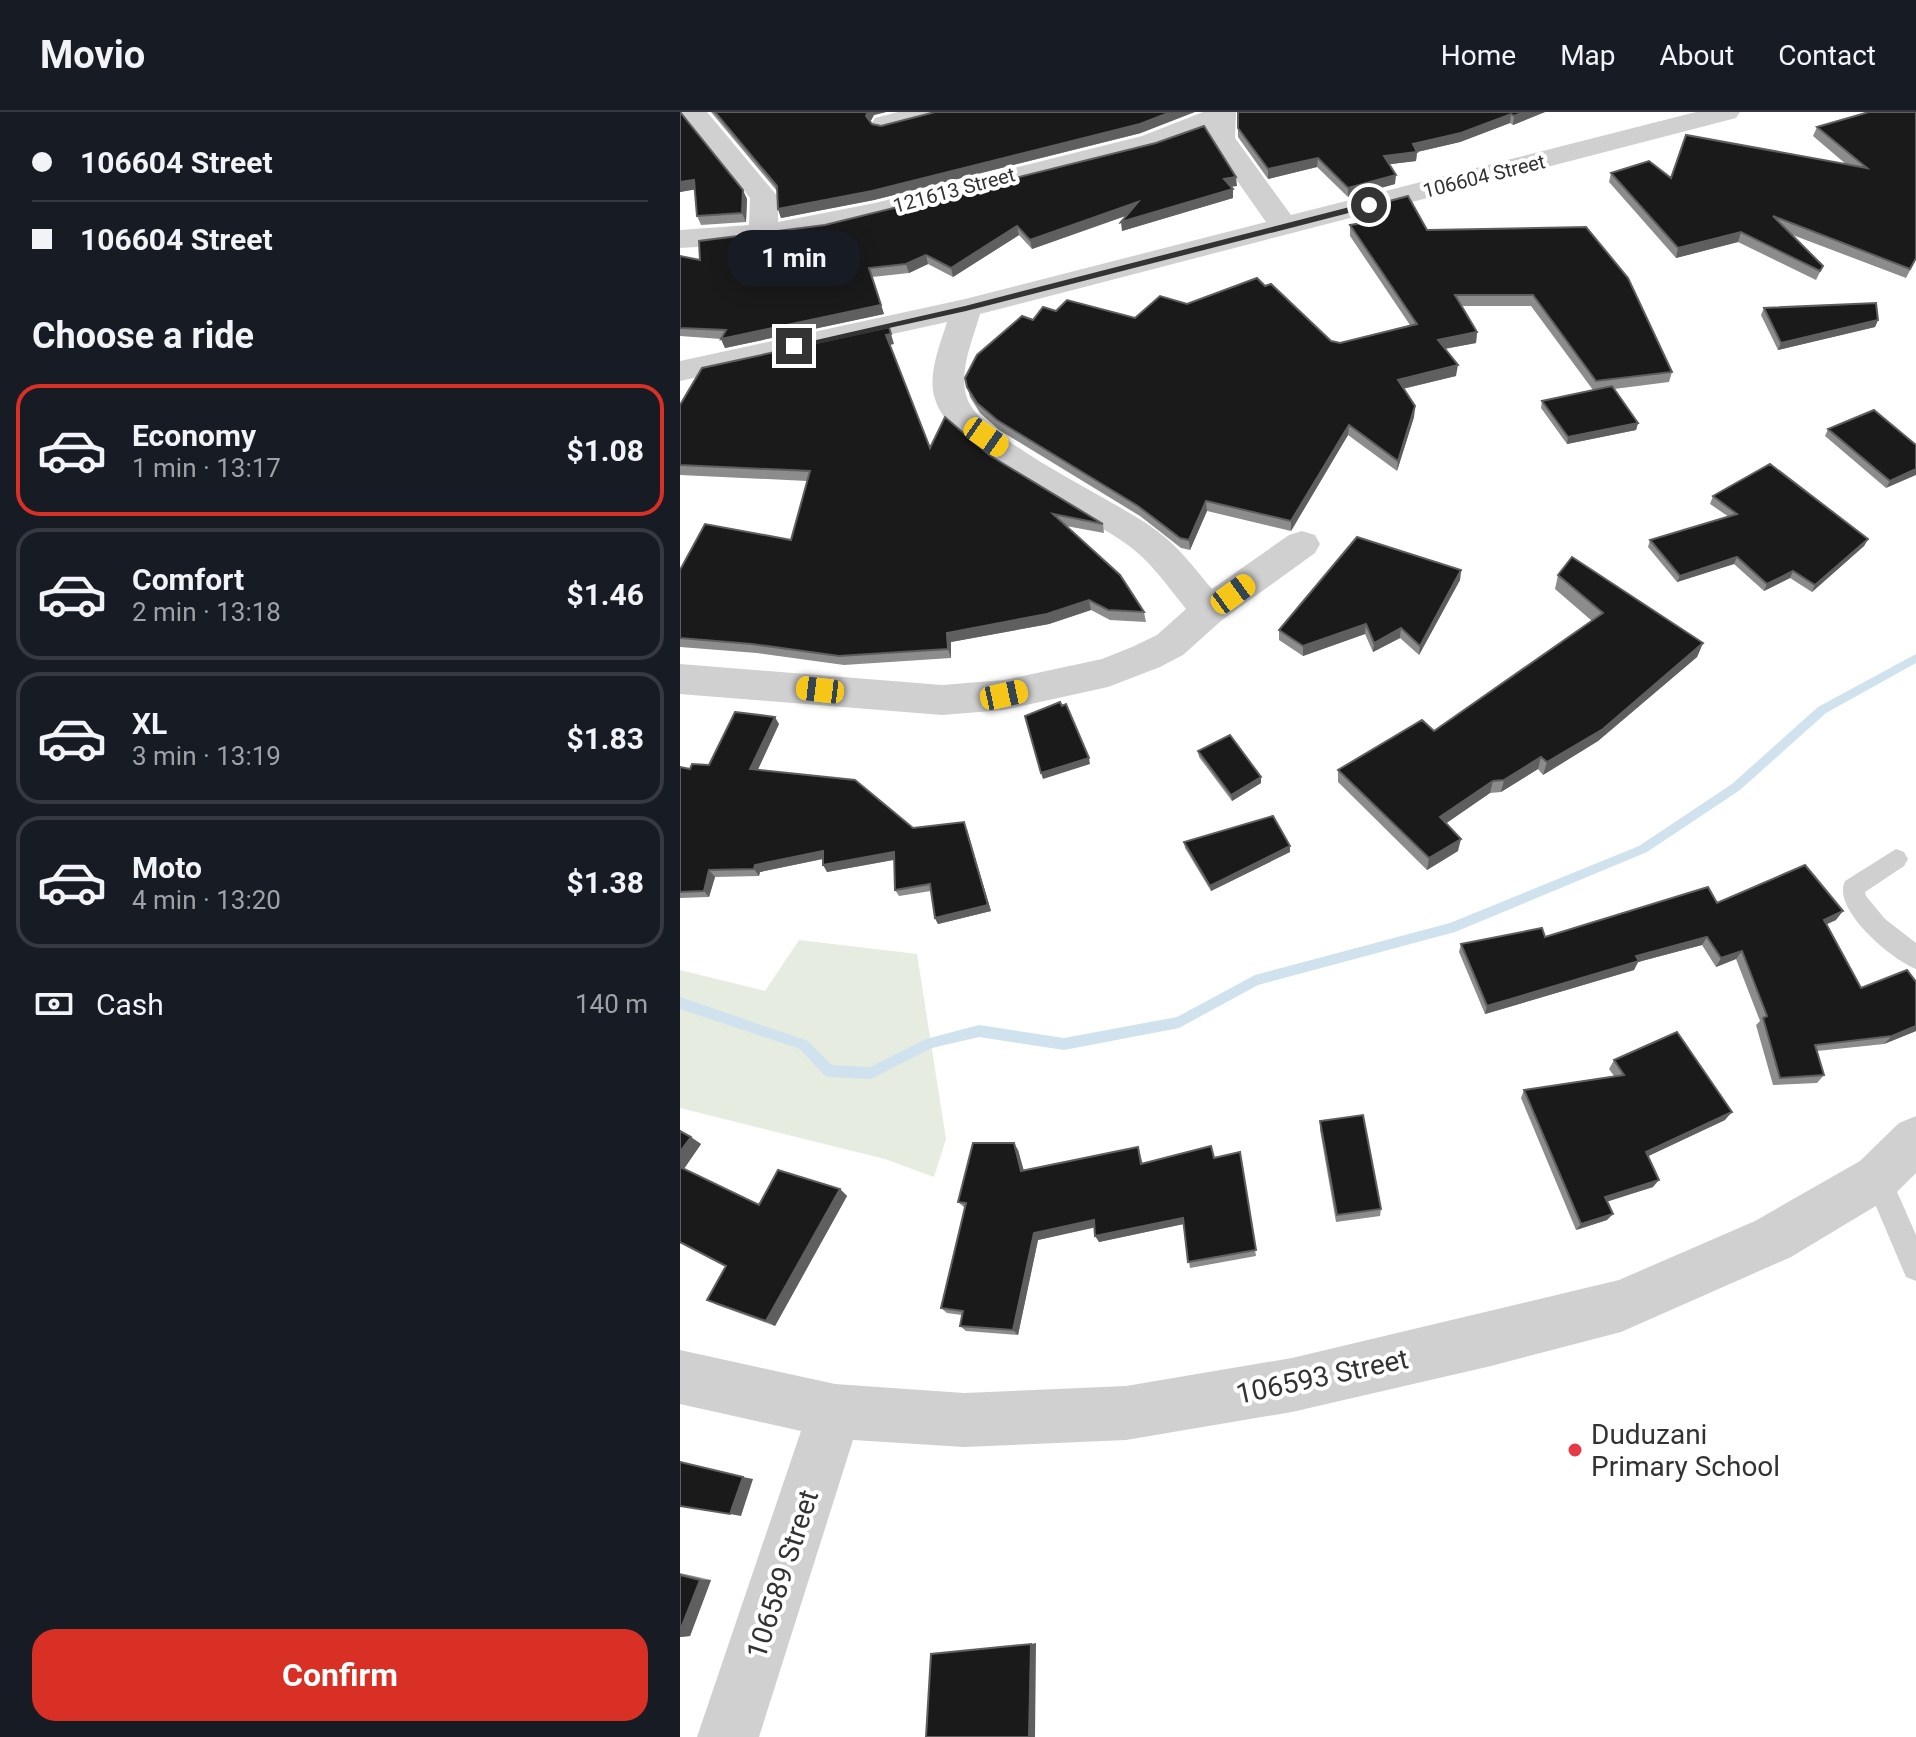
<!DOCTYPE html>
<meta charset="utf-8">
<style>
:root{--surface:#171b24;--page:#242831;--text:#f1f3f6;--muted:#9ea1a6;--line:#363941;--accent:#d93025}
body{margin:0;font-family:Roboto,sans-serif;background:var(--page);color:var(--text);height:100vh;display:flex;flex-direction:column;font-size:30px;white-space:nowrap}
*{box-sizing:border-box;margin:0}
p{font-size:26px;color:var(--muted)}
.icon{flex:none;width:44px;height:44px;fill:none;stroke:currentColor;stroke-width:2;stroke-linecap:round;stroke-linejoin:round}
.map{position:relative;flex:1;overflow:hidden}
.sheet{display:flex;flex-direction:column;background:var(--surface);width:680px}
.sheet>*{flex:none}
.top-card{display:grid;align-content:center;height:176px;padding:0 32px;background:var(--surface)}
.end{position:absolute;width:36px;height:36px;margin:-18px;border:10px solid #333;background:#fff;box-shadow:0 0 0 4px #fff}
.from{border-radius:50%}
.bubble{position:absolute;height:56px;border-radius:24px;background:var(--surface);box-shadow:0 4px 20px #0003;font-size:26px;font-weight:700;line-height:56px;text-align:center}
.car{position:absolute;width:24px;height:48px;margin:-24px -12px;border-radius:10px;box-shadow:0 0 6px 2px #0007;background:linear-gradient(#f5c518 24%,#345 0 40%,#f5c518 0 76%,#345 0 86%,#f5c518 0)}
.top-card b{display:flex;align-items:center;gap:28px;height:76px;font-size:30px}
.top-card b+b{border-top:2px solid var(--line)}
.top-card i{width:20px;height:20px;background:var(--text)}
ul{padding:0;list-style:none}
li{display:flex;align-items:center;gap:24px;height:132px;margin:0 16px 12px;padding:0 16px;border:4px solid var(--line);border-radius:24px}
li div{flex:1}
li b{display:block;font-size:30px}
li em{font-style:normal;font-weight:700}
li.active{border-color:var(--accent)}
li>.icon{width:72px;height:72px;stroke-width:1.5}
h2{padding:0 32px;font-size:36px;line-height:96px}
.pay{display:flex;align-items:center;gap:20px;height:88px;padding:0 32px;font-size:30px}
.pay p{margin-inline-start:auto}
.primary-button{display:flex;gap:16px;margin-top:auto;padding:16px 32px}
.primary-button a{flex:1;height:92px;border-radius:24px;background:var(--accent);color:#fff;font-size:32px;font-weight:700;line-height:92px;text-align:center}
header{display:flex;align-items:center;gap:48px;box-sizing:border-box;height:112px;padding:0 40px;background:var(--surface);border-bottom:2px solid var(--line)}
header strong{font-size:38px}
nav{display:flex;gap:44px;margin-inline-start:auto;font-size:28px}
main{display:flex;flex:1;min-height:0}
.map>svg:first-child{display:block}
</style>
<header>
<strong>Movio</strong>
<nav><a>Home</a><a>Map</a><a>About</a><a>Contact</a></nav>
</header>
<main>
<section class="sheet">
<div class="top-card">
<b><i class="from"></i>106604 Street</b>
<b><i></i>106604 Street</b>
</div>
<h2>Choose a ride</h2>
<ul>
<li class="active"><svg class="icon" aria-label="car" viewBox="0 0 24 24"><path d="M5 17H2v-5l4-1 3-4h7l3 4 3 1v5h-3M9 17h6M6 11h13"/><circle cx="7" cy="17" r="2"/><circle cx="17" cy="17" r="2"/></svg><div><b>Economy</b><p>1 min · 13:17</p></div><em>$1.08</em></li>
<li><svg class="icon" aria-label="car" viewBox="0 0 24 24"><path d="M5 17H2v-5l4-1 3-4h7l3 4 3 1v5h-3M9 17h6M6 11h13"/><circle cx="7" cy="17" r="2"/><circle cx="17" cy="17" r="2"/></svg><div><b>Comfort</b><p>2 min · 13:18</p></div><em>$1.46</em></li>
<li><svg class="icon" aria-label="car" viewBox="0 0 24 24"><path d="M5 17H2v-5l4-1 3-4h7l3 4 3 1v5h-3M9 17h6M6 11h13"/><circle cx="7" cy="17" r="2"/><circle cx="17" cy="17" r="2"/></svg><div><b>XL</b><p>3 min · 13:19</p></div><em>$1.83</em></li>
<li><svg class="icon" aria-label="car" viewBox="0 0 24 24"><path d="M5 17H2v-5l4-1 3-4h7l3 4 3 1v5h-3M9 17h6M6 11h13"/><circle cx="7" cy="17" r="2"/><circle cx="17" cy="17" r="2"/></svg><div><b>Moto</b><p>4 min · 13:20</p></div><em>$1.38</em></li>
</ul>
<div class="pay"><svg class="icon" aria-label="cash" viewBox="0 0 24 24"><path d="M3 7h18v10H3z"/><circle cx="12" cy="12" r="2"/></svg>Cash<p>140 m</p></div>
<div class="primary-button"><a>Confirm</a></div>
</section>
<div class="map">
<svg width="1236" height="1625" viewBox="0 0 1236 1625">
<rect width="100%" height="100%" fill="#fff"/>
<!-- green -->
<path fill="#e6ecdf" d="M119,828L237,842L266,1027L254,1065L205,1047L0,996V858L85,879Z"/>
<g fill="none" stroke-linecap="round" stroke-linejoin="round">
<!-- stream -->
<path fill="#cfe2ee" fill-rule="evenodd" d="M1236,542V551L1146,601L1060,678L967,740L775,820L578,873L499,916L384,938L299,925L252,936L191,967L149,965L144,963L120,937L0,897V885L128,929L152,953L190,955L246,927L299,913L384,926L497,905L575,863L770,811L959,734L1052,672L1138,595Z"/>
<!-- service -->
<path fill="#d0d0d0" fill-rule="evenodd" d="M1216,737L1224,740L1228,747L1224,754L1185,780L1186,784L1205,807L1236,831V857C1212,848 1151,797 1165,769Z
M1197,1053L1207,1057L1236,1123V1169L1226,1165L1184,1066L1187,1057Z"/>
<!-- minor -->
<path fill="#d0d0d0" fill-rule="evenodd" d="M0,0H27L98,85V110L195,91L462,24L523,0H556L555,26L611,103L1016,0H1060L1056,6L300,202C293,227 278,260 287,286C302,329 437,388 477,419C499,435 515,457 532,477L609,423L622,419L635,423L640,432L635,441L542,508L503,543L480,555L428,575L324,598L262,603L0,582V552L262,573L324,568L422,547L452,535L477,523L506,497C489,476 474,454 453,437C404,398 274,347 255,287C247,263 260,233 267,210L0,269V249L285,187L586,110L527,26L528,19L476,37L147,119L49,133L0,136V118L69,113L70,86Z
M218,0H262L258,6L204,20L195,18L191,12L195,6Z
M1236,1004V1061L1214,1083L1111,1145L941,1220L811,1254L612,1300L446,1328L284,1335L173,1328L79,1625H17L121,1319L0,1292V1238L155,1272L284,1281L446,1274L612,1246L939,1168L1075,1109L1180,1049L1219,1011Z"/>
</g>
<!-- wall -->
<path fill="#8c8c8c" d="M0,0L67,87L66,110L21,113L17,104L15,77L0,80Z
M31,0H206L194,3L190,10L192,12L201,14L461,21L194,88L101,106L98,97L97,79Z
M558,0H865L833,13L830,11L780,30L737,40L736,49L710,52L715,72L668,85L637,55L588,67L558,25Z
M1236,0V147L1226,166L1110,122L1143,154L1136,168L1058,130L996,146L929,70L931,61L991,66L1167,53L1133,24L1137,15Z
M557,74L551,75L553,86L442,119L446,104L352,137L339,123L273,165L248,152L229,161L192,165L204,202L45,236L41,227L0,224V144L20,148Z
M687,95L747,118L992,260L989,270L934,277L958,311L956,318L887,332L861,296L862,289L913,278L851,194H781L797,220L796,231L765,237L776,264L723,277L735,294L734,305L717,359L668,323L611,419L527,399L510,438L501,436L460,404L319,318L300,301L290,285L285,266L353,208L376,199L455,206L507,192L585,174L651,229L660,231L730,213L670,124V113L690,109L686,105Z
M1084,196L1198,208L1195,215L1098,238L1081,203Z
M214,232L210,233L250,336L309,343L423,412L424,421L386,414L464,500L466,510L430,508L411,498L369,512L271,530V546L164,553L77,541L0,535V458L111,428L127,369L0,363V293L22,256Z
M1148,317L1236,333L1206,376L1145,324Z
M1033,384L1188,427L1184,434L1132,480L1110,466L1084,479L1054,452L997,470L968,435L970,428L1049,405L1030,392Z
M781,458L780,468L739,543L720,526L693,540L685,522L623,544L599,528V518Z
M878,463L1023,531L1017,545L918,629L863,663L858,657L821,680L810,681L766,711L778,739L747,758L658,670V658L754,619L912,509L875,477Z
M99,612L78,657L233,716L287,717L311,799L258,812L255,806L251,779L219,784L215,778L214,748L147,760L143,747L80,760L79,764L35,765L29,785L0,786V655L10,657L29,653Z
M518,639L581,671L552,689L519,645Z
M504,730L610,740L531,779L505,736Z
M1037,791L1156,808L1147,812L1181,876L1236,870V919L1204,932L1137,939L1144,963L1137,971L1093,973L1076,913L1080,909L1056,847L1036,855L1022,833L958,850L954,858L805,902L779,840L781,832L865,825Z
M934,948L1045,1008L968,1044L973,1075L927,1089V1108L896,1118L841,986L844,978L934,964L929,957Z
M640,1009L701,1097L700,1104L656,1110L640,1018Z
M0,1019L21,1032L4,1057L79,1093L160,1077L167,1084L95,1214L37,1193L27,1188L46,1154L0,1130Z
M458,1035L463,1052L534,1046L560,1040L576,1144L510,1156L503,1112L419,1130L414,1115L358,1128L338,1223L286,1219L280,1214L282,1203L267,1201L261,1196L285,1096L278,1090L338,1038L344,1059Z
M0,1461L31,1468L10,1524L0,1525Z"/>
<!-- shaded-wall -->
<path fill="#5f5f5f" d="M188,0H206L194,3L188,14L186,4Z
M491,0H515L461,21L194,88L101,106L98,97Z
M844,0H865L833,13L834,4Z
M831,2L830,11L780,30L737,40L736,49L704,53V44L733,32Z
M638,46L637,55L588,67V57Z
M716,63L715,72L668,85V76Z
M556,65L557,74L544,76V67Z
M14,68L18,77L0,80V70Z
M553,77V86L442,119L441,110Z
M63,78L67,87L66,110L62,101Z
M458,90L459,99L352,137L350,128Z
M337,114L339,123L273,165L271,156Z
M1061,120L1058,130L996,146L998,136Z
M246,143L248,152L229,161L226,152Z
M201,193L204,202L45,236L41,227Z
M1198,208L1195,215L1098,238L1101,231Z
M797,220L796,231L757,238L758,228Z
M211,222L214,232L209,233L206,223Z
M778,253L776,264L717,278L718,268Z
M735,294L734,305L717,359L718,349Z
M958,311L956,318L887,332L888,325Z
M669,313L668,323L611,419V409Z
M1236,357V363L1206,376L1210,369Z
M526,389L527,399L510,438L509,428Z
M1188,427L1184,434L1132,480L1135,473Z
M1057,445L1054,452L997,470L1000,464Z
M781,458L780,468L739,543L740,534Z
M1113,459L1110,466L1084,479L1087,472Z
M409,488L411,498L369,512L271,530V546L268,537L267,521Z
M686,512L685,522L623,544V534Z
M721,516L720,526L693,540L694,531Z
M1023,531L1017,545L918,629L863,663L867,650Z
M95,605L99,612L75,664L70,657Z
M861,645L858,657L821,680L824,668Z
M409,646L410,652L363,667L361,661Z
M581,665V671L552,689L551,683Z
M813,669L810,681L758,717L760,705Z
M284,710L311,799L258,812L255,806Z
M781,727L778,739L747,758L749,746Z
M610,734V740L531,779L530,774Z
M143,739L147,746L80,760L79,764L74,757L75,753Z
M214,740L218,747L147,760L143,753Z
M29,758L35,765L29,785L24,779Z
M1163,799L1156,808L1138,816L1144,808Z
M1027,825L1022,833L958,850L954,858L805,902L807,894L956,844Z
M1062,839L1056,847L1036,855L1041,846Z
M1236,914V919L1204,932L1212,924Z
M1052,1000L1045,1008L960,1048L966,1040Z
M11,1025L21,1032L3,1058L0,1056V1040Z
M334,1031L338,1038L346,1067L341,1059Z
M979,1068L973,1075L920,1092L925,1085Z
M160,1077L167,1084L95,1214L86,1209Z
M933,1102L927,1108L896,1118L901,1112Z
M503,1106L504,1112L419,1130L415,1124Z
M414,1108L417,1115L358,1128L338,1223L333,1218L354,1121Z
M63,1365L73,1367L61,1404L50,1402Z
M20,1468H31L10,1524L0,1525V1519Z
M356,1531L355,1625H349L351,1532Z"/>
<!-- building -->
<path fill="#1a1a1a" stroke="#5f5f5f" stroke-width="2" d="M0,0L63,78L62,101L17,104L14,68L0,70Z
M35,0H188L186,4L192,12L201,14L255,0H491L460,12L192,79L98,97L97,74Z
M558,0H844L834,4L831,2L781,21L733,32L737,40L704,44L716,63L668,76L638,46L588,57L558,16Z
M1189,0H1236V146L1230,157L1093,104L1143,154L1140,159L1061,120L998,136L931,61L969,49L991,66L1006,23L1187,56L1137,15Z
M524,14L556,65L544,67L553,77L441,110L458,90L350,128L337,114L271,156L246,143L226,152L189,156L201,193L41,227L46,218L0,216V144L20,148L19,129L145,113L476,31Z
M728,84L747,118L906,115L948,166L992,260L916,269L853,183H775L797,220L758,228L778,253L718,268L735,294L718,349L669,313L611,409L526,389L509,428L500,426L458,394L317,308L297,291L287,275L285,266L297,243L342,204L353,208L363,195L376,199L387,188L455,206L480,184L507,192L577,166L585,174L591,172L651,229L660,231L737,212L670,113L699,108L687,95Z
M1196,191L1198,208L1101,231L1084,196Z
M209,215L211,222L206,223L250,336L265,305L309,343L423,412L373,402L440,463L464,500L428,498L409,488L367,502L267,521L268,537L159,544L72,532L0,526V458L25,412L111,428L130,359L0,353V293L22,256Z
M932,274L958,311L888,325L862,289Z
M1194,298L1236,333V357L1210,369L1148,317Z
M1090,352L1188,427L1135,473L1113,459L1087,472L1057,445L1000,464L970,428L1057,402L1033,384Z
M677,425L781,458L740,534L721,516L694,531L686,512L623,534L599,518Z
M892,445L1023,531L923,617L867,650L861,645L824,668L813,669L760,705L781,727L749,746L658,658L742,608L754,619L923,501L878,463Z
M380,590L382,594L386,592L409,646L361,661L345,604Z
M55,600L95,605L70,657L175,668L233,716L284,710L308,793L255,806L250,772L215,778L214,740L143,753V739L75,753L74,757L29,758L24,779L0,780V655L10,657L12,652L29,653Z
M550,623L581,665L551,683L518,639Z
M593,704L610,734L530,774L504,730Z
M1125,753L1163,799L1144,808L1181,876L1227,858L1236,870V914L1212,924L1135,933L1144,963L1100,966L1083,906L1087,904L1062,839L1041,846L1027,825L956,844L959,849L807,894L781,832L862,816L865,825L1028,775L1037,791Z
M997,920L1052,1000L966,1040L979,1068L925,1085L933,1102L901,1112L844,978L944,963L934,948Z
M683,1003L701,1097L657,1103L640,1009Z
M0,1019L11,1025L0,1040Z
M293,1031H334L341,1059L458,1035L461,1052L531,1034L534,1046L560,1040L576,1138L508,1150L503,1106L415,1124L414,1108L354,1121L333,1218L280,1214L283,1199L261,1196L286,1091L278,1090Z
M0,1055L79,1093L98,1058L160,1077L86,1209L27,1188L46,1154L0,1130Z
M0,1350L63,1365L50,1402L0,1394Z
M0,1463L20,1468L0,1519Z
M351,1532L349,1625H246L251,1542Z"/>
<!-- route -->
<path fill="#333" d="M689,90L692,95L286,199L114,237L110,234L285,194Z"/>
<!-- markers -->
<circle fill="#e63946" stroke="#fff" stroke-width="3" cx="895" cy="1338" r="8"/>
<g text-anchor="middle" stroke-width="8" stroke-linejoin="round" paint-order="stroke">
<!-- far-street labels -->
<g font-size="20" fill="#333" stroke="#fff">
<text transform="translate(804 64) rotate(-14)" y="7">106604 Street</text>
<text transform="translate(274 78) rotate(-15)" y="7">121613 Street</text>
</g>
<!-- near-street labels -->
<g font-size="28" fill="#333" stroke="#fff">
<text transform="translate(642 1264) rotate(-12)" y="10">106593 Street</text>
<text transform="translate(102 1462) rotate(-72)" y="10">106589 Street</text>
</g>
<!-- near-poi labels -->
<g font-size="28" fill="#333" stroke="#fff" text-anchor="start">
<text x="911" y="1332">Duduzani<tspan x="911" dy="32">Primary School</tspan></text>
</g>
</g>
</svg>
<i class="end from" style="left:689px;top:93px"></i>
<i class="end" style="left:114px;top:234px"></i>
<div class="bubble" style="left:48px;top:118px;width:132px">1 min</div>
<i class="car" style="left:306px;top:325px;rotate:125deg"></i>
<i class="car" style="left:553px;top:482px;rotate:54deg"></i>
<i class="car" style="left:140px;top:578px;rotate:277deg"></i>
<i class="car" style="left:324px;top:583px;rotate:78deg"></i>
</div>
</main>
